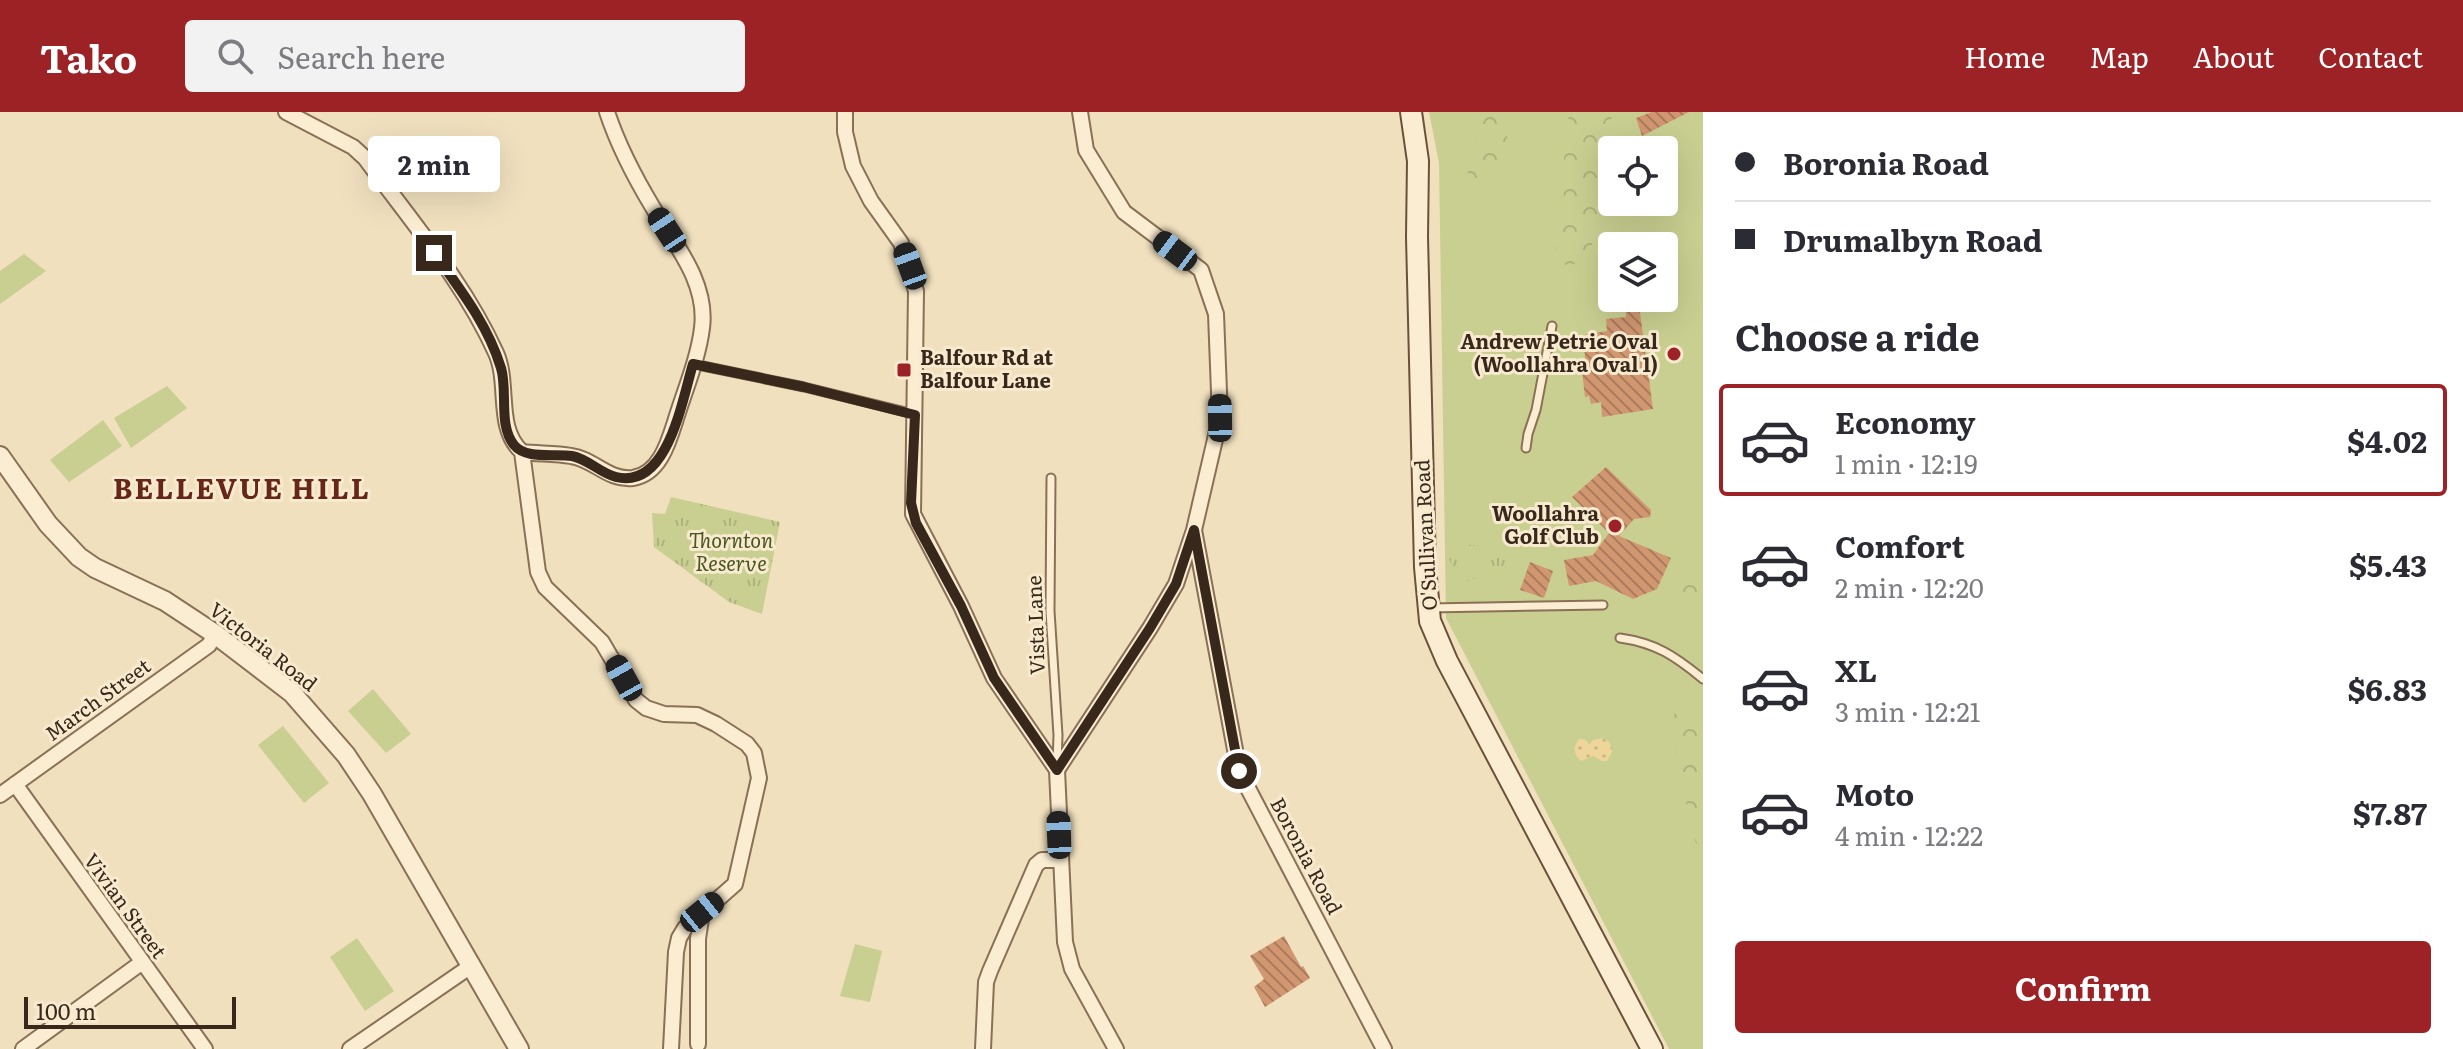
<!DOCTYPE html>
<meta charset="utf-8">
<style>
:root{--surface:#fff;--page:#f2f2f3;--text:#2b2b33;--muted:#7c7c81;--line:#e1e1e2;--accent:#9c2226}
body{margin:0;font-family:Literata,serif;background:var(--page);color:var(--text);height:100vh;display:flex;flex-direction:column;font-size:30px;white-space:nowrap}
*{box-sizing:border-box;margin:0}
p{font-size:26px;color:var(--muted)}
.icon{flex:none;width:44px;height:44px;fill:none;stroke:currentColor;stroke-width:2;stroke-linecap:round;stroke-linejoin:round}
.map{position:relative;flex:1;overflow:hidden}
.side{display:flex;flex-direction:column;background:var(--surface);width:760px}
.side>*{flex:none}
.top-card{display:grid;align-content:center;height:176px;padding:0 32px;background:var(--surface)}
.tools{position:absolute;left:1598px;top:24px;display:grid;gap:16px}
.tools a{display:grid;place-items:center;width:80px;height:80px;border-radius:8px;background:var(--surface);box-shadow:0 8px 32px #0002;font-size:40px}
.scale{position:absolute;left:24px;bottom:20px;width:212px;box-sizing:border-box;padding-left:8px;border:4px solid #38281b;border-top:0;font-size:22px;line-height:28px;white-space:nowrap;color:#38281b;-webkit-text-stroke:6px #f7eace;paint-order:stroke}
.end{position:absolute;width:36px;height:36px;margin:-18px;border:10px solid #38281b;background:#fff;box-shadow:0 0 0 4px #fff}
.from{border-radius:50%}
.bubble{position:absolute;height:56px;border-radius:8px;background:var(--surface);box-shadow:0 8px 32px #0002;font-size:26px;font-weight:700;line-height:56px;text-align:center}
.car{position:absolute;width:24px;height:48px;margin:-24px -12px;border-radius:10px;box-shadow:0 0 6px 2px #0007;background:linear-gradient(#222 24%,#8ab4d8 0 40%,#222 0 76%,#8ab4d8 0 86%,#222 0)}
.top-card b{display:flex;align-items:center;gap:28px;height:76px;font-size:30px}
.top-card b+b{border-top:2px solid var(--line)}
.top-card i{width:20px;height:20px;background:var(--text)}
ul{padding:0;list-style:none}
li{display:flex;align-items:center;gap:24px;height:112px;margin:0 16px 12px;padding:0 16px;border:4px solid transparent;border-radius:8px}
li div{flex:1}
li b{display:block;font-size:30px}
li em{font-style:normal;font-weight:700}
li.on{border-color:var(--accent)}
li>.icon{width:72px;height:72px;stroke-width:1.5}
h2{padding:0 32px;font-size:36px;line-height:96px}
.cta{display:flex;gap:16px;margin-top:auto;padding:16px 32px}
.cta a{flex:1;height:92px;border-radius:8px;background:var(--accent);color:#fff;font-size:32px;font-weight:700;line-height:92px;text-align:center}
header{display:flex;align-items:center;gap:48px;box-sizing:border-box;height:112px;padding:0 40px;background:var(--accent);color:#fff}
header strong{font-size:38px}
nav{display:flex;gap:44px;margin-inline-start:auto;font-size:28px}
.search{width:560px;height:72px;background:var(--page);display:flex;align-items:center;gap:20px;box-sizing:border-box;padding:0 28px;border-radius:8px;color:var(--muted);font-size:30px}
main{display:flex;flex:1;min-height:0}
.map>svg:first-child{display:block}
</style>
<header>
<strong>Tako</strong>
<div class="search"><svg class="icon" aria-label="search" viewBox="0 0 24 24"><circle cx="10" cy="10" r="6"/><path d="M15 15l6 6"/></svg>Search here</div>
<nav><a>Home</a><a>Map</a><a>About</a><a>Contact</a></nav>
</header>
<main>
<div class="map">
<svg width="1703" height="937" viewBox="0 0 1703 937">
<defs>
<pattern id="forest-crowns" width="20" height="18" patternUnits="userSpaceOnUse" patternTransform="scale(2)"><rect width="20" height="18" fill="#c9cf91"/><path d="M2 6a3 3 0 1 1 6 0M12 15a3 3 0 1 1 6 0" fill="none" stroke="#adb27c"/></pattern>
<pattern id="sand-dots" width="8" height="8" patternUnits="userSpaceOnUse" patternTransform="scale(2)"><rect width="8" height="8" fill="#eed599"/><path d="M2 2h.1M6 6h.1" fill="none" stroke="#cdb783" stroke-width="1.8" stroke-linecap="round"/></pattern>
<pattern id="park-tufts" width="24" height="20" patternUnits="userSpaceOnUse" patternTransform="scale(2)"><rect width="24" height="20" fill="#c9cf91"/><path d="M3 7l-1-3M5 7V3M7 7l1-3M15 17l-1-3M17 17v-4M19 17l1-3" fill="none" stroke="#adb27c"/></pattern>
<pattern id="building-back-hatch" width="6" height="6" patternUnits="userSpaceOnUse" patternTransform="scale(2)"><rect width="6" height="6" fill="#d19771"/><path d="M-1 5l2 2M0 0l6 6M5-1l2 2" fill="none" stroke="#ab7b5c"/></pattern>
</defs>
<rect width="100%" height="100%" fill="#f0e0be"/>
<!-- green -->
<path fill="#c9cf91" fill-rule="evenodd" d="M1429,0H1703V937H1669L1446,506L1439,51ZM1612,38H1664V90H1612ZM1612,134H1664V186H1612Z
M24,142L46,159L0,192V159Z
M167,274L187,296L131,336L114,306Z
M103,308L122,334L69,370L50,348Z
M373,577L411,622L386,641L348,599Z
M283,614L329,671L304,691L258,633Z
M357,826L394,879L365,899L330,845Z
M855,832L882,839L870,890L840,884Z"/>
<!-- forest -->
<path fill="url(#forest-crowns)" d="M1569,0H1612C1611,8 1611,18 1608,25C1605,33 1598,38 1597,47C1596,58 1601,68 1601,78C1604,109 1597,139 1570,155L1558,149L1556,134L1564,91L1563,57Z
M1490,1C1528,2 1494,59 1488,76L1481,80L1472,78L1466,66L1482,10Z
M1686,471H1703V519L1684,490L1681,480Z
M1685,596H1703V748L1692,721L1672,617L1675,599Z"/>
<!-- sand -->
<path fill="url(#sand-dots)" d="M1603,626L1609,630L1613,638L1607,649H1602L1593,644L1581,649C1573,641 1573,636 1579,627L1587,628L1589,633L1593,628Z"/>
<!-- park -->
<path fill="url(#park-tufts)" d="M671,385L780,410L762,502L729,490L654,435L652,401L665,402Z
M1460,432L1510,437L1511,453L1457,473L1448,442Z"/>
<!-- building -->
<path fill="url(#building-back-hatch)" d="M1652,0H1689L1642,24L1636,6Z
M1625,186H1638L1653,297L1602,305L1601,290L1591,292L1589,284L1585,285L1582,259L1586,256L1583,223L1607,219L1606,207L1626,205Z
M1606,355L1651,398L1650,405L1634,407L1619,424L1671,446L1657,477L1633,487L1596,469L1569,474L1564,448L1593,443L1609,421L1572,385Z
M1530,450L1553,459L1544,486L1520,478Z
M1284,824L1301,855L1303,854L1310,866L1265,895L1254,875L1264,867L1250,844Z"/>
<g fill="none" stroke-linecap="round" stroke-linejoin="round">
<defs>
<path id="service" d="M693,252L804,275L914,302
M1526,336L1528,322L1536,298L1552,214
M1051,366L1050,499L1058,623L1057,652
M1429,496L1603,493
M1620,526C1656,531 1675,544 1703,567"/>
<path id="minor" d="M286,0L353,35L365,46C411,109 464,170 496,241C510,272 495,316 522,340L538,460L545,475L602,530L636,588L646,596L664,602L697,603L716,612L747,632L754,641L759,666L735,772L685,816L679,826L676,840L671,937
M845,0V20L853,54L871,89L901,131L916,179L913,402L961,494L994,566L1057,658
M1080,0L1086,38L1124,100L1201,158L1216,202L1220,306L1194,418L1176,472L1150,516L1057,658L1065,830L1072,857L1116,937
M522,340C538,342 555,341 571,344C594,347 608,369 633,366C659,362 668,332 675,310C684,280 698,248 702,216C708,170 674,131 652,94C634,64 618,33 607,0
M1194,418L1239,659L1384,937
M15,672L205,937
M0,683L209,533L215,522
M698,932V827L702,800
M23,937L141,851
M350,937L471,854
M983,937L986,870L990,859L1036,753L1042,748H1061"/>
<path id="tertiary" d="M0,344L48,412L79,445L95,456L165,489L215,522L292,581L346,643L372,682L519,937"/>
<path id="secondary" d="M1411,0L1418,49L1417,125L1425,455L1430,509L1447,549L1652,937"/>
</defs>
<!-- service casing -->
<use href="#service" stroke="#8a7056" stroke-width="11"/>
<!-- minor casing -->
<use href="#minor" stroke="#8a7056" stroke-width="18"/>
<!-- tertiary casing -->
<use href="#tertiary" stroke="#8a7056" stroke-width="22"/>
<!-- secondary casing -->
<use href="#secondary" stroke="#6b5139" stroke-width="24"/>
<!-- service -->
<use href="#service" stroke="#fbedd1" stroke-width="7"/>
<!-- minor -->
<use href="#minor" stroke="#fbedd1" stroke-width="14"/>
<!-- tertiary -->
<use href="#tertiary" stroke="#fbedd1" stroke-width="18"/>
<!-- secondary -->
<use href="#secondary" stroke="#fbedd1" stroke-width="20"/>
</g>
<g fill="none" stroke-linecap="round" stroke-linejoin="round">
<!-- route -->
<path stroke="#38281b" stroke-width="10" d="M434,141C460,177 488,213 501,256C508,279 498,313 514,333C526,348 555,341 572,344C588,347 600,361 616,365C668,378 682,288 693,252L804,275L915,303L911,391L916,411L961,494L994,566L1057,658L1150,516L1176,472L1194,418L1239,659"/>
</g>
<!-- markers -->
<g fill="#9c2226" stroke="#f7eace" stroke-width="3">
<circle cx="1674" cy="242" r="8"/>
<rect x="896" y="250" width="16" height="16" rx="4"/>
<circle cx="1615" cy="414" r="8"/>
</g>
<g text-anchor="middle" stroke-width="6" stroke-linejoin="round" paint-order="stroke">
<!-- poi labels -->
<g font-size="20" font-weight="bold" fill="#38281b" stroke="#f7eace" text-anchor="end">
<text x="1658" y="237">Andrew Petrie Oval<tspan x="1658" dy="23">(Woollahra Oval 1)</tspan></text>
<text x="920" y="253" text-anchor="start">Balfour Rd at<tspan x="920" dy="23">Balfour Lane</tspan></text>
<text x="1599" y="409">Woollahra<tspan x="1599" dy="23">Golf Club</tspan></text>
</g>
<!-- street labels -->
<g font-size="20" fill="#38281b" stroke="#f7eace">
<text transform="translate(1426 423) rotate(-93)" y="7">O'Sullivan Road</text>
<text transform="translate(1036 513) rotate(-92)" y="7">Vista Lane</text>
<text transform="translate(263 535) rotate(38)" y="7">Victoria Road</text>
<text transform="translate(98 588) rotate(-36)" y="7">March Street</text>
<text transform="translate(1306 744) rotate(62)" y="7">Boronia Road</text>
<text transform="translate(125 794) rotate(54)" y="7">Vivian Street</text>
</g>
<!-- park labels -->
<g font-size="20" font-style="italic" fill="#4a5621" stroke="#f7eace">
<text x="731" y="436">Thornton<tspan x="731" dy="23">Reserve</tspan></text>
</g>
<!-- district labels -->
<g font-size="28" font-weight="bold" letter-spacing="2" fill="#672718" stroke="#f7eace">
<text x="242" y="387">BELLEVUE HILL</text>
</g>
</g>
</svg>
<div class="tools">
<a><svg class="icon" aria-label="locate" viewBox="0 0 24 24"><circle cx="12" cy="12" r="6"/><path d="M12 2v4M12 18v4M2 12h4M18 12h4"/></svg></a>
<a><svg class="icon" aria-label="layers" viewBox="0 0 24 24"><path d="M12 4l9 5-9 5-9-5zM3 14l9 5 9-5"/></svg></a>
</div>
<div class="scale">100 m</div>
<i class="end from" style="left:1239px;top:659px"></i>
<i class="end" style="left:434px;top:141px"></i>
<div class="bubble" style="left:368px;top:24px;width:132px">2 min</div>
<i class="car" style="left:667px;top:118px;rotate:327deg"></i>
<i class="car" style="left:1175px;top:139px;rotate:307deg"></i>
<i class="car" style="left:910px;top:154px;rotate:340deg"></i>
<i class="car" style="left:1220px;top:306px;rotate:359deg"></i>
<i class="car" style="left:624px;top:566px;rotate:331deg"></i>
<i class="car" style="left:1059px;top:723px;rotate:358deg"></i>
<i class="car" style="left:702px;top:800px;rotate:51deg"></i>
</div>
<section class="side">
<div class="top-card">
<b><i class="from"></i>Boronia Road</b>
<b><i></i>Drumalbyn Road</b>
</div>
<h2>Choose a ride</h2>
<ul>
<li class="on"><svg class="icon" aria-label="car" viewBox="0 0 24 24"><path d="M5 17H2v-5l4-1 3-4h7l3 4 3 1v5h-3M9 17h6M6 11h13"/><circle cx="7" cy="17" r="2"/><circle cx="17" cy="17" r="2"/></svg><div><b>Economy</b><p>1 min · 12:19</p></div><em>$4.02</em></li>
<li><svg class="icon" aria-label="car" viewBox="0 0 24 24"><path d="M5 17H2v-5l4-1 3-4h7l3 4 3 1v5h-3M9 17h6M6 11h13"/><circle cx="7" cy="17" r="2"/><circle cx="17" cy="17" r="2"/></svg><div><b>Comfort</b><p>2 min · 12:20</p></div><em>$5.43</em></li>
<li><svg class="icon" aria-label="car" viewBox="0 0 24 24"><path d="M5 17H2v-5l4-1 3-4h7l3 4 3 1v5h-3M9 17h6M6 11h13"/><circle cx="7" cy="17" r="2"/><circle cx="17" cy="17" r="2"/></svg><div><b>XL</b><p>3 min · 12:21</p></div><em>$6.83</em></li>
<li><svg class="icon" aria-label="car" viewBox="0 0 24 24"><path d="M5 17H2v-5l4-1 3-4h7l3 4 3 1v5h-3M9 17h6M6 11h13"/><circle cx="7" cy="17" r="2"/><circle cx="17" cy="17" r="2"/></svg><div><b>Moto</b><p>4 min · 12:22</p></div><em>$7.87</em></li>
</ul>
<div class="cta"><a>Confirm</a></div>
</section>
</main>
